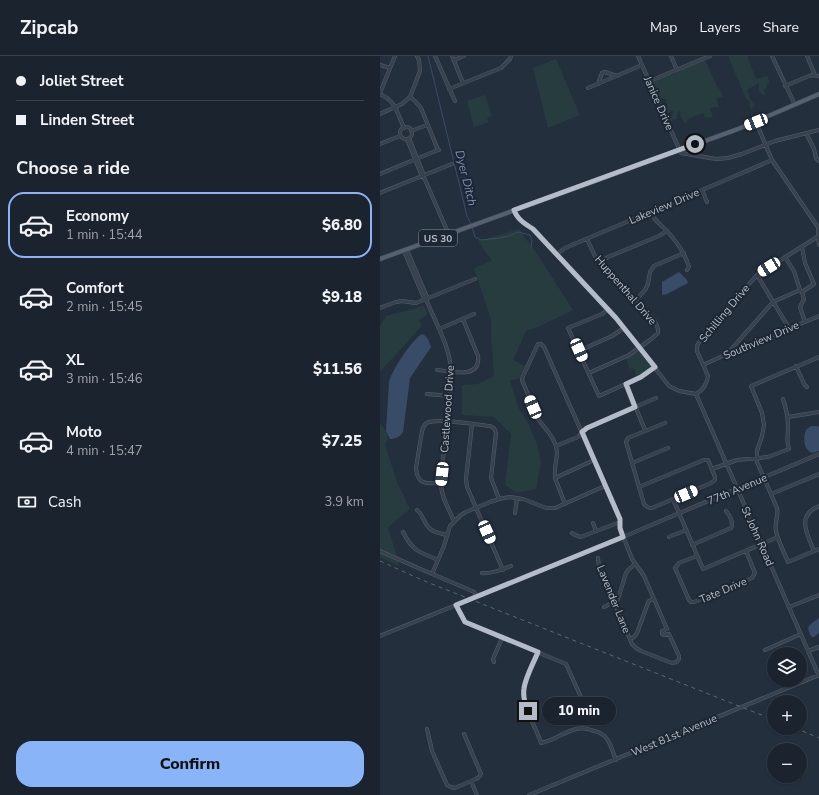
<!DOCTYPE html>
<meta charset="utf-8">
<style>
:root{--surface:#1b232e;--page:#242b36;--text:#f1f3f6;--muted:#a0a4aa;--line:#39404a;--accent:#8ab4f8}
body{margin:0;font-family:"Nunito Sans",sans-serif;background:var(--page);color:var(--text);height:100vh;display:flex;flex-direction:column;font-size:15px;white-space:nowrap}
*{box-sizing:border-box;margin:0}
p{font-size:13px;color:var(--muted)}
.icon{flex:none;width:22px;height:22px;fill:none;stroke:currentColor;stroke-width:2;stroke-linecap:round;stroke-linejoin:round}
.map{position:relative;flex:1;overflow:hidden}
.details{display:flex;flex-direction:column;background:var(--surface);width:380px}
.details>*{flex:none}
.guide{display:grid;align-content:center;height:88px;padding:0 16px;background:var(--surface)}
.buttons{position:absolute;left:387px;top:591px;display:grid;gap:8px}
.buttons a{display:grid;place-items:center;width:40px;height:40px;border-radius:50%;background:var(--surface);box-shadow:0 1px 3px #0004,0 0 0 1px var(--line);font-size:20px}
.end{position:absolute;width:18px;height:18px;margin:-9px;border:5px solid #b4bcc9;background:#111;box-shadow:0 0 0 2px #111}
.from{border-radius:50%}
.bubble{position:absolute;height:28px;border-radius:14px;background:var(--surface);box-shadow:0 1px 3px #0004,0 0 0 1px var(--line);font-size:13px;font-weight:800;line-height:28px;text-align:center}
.car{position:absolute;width:12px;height:24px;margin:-12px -6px;border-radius:5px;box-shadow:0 0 3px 1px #0007;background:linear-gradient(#fff 24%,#345 0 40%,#fff 0 76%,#345 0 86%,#fff 0)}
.guide b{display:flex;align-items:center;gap:14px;height:38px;font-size:15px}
.guide b+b{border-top:1px solid var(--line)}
.guide i{width:10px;height:10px;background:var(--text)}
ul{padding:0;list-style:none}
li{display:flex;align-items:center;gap:12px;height:66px;margin:0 8px 6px;padding:0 8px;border:2px solid transparent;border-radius:16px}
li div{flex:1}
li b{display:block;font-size:15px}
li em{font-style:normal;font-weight:800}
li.on{border-color:var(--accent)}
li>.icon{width:36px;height:36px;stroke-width:1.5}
h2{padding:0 16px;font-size:18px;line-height:48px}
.pay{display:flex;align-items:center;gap:10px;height:44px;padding:0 16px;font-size:15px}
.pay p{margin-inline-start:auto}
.primary-button{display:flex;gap:8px;margin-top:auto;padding:8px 16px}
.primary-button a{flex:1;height:46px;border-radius:16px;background:var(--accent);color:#111;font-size:16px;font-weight:800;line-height:46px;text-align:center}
header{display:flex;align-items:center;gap:24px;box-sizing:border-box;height:56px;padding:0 20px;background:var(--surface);border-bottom:1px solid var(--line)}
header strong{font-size:19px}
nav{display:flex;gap:22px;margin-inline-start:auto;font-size:14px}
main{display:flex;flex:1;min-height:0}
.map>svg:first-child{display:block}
</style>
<header>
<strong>Zipcab</strong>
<nav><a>Map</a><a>Layers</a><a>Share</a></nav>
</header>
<main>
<section class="details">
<div class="guide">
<b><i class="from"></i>Joliet Street</b>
<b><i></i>Linden Street</b>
</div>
<h2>Choose a ride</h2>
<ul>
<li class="on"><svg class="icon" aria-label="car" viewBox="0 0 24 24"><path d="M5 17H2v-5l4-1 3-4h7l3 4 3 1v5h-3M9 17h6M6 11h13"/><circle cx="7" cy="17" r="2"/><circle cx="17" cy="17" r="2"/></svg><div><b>Economy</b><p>1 min · 15:44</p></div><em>$6.80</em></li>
<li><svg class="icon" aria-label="car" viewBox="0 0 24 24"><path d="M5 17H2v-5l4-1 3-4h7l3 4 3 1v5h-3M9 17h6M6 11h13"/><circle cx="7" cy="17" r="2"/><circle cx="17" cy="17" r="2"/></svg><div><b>Comfort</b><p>2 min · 15:45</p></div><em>$9.18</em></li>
<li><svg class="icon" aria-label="car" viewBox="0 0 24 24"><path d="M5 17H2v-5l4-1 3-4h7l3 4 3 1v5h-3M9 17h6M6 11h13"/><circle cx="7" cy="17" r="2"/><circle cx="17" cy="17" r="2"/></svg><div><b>XL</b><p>3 min · 15:46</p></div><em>$11.56</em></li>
<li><svg class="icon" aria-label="car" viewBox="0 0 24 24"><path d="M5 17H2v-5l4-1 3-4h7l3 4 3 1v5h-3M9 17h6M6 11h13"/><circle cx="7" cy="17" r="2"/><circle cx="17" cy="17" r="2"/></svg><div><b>Moto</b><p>4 min · 15:47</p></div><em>$7.25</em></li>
</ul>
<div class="pay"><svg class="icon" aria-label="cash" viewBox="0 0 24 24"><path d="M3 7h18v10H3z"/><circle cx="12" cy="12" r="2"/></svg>Cash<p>3.9 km</p></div>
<div class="primary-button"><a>Confirm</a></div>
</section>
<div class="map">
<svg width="439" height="739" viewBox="0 0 439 739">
<rect width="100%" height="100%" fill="#242f3e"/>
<!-- green -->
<path fill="#263c3f" d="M348,0H368V2L376,23L381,22L387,20L390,26L387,28V31L384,34L385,39H383L379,34V27H378L374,30L368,33L367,36L369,37V41L375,49L372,53H371L369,49L370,47L368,44L366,42Z
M176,3L200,59L168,72L153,12Z
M325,4L337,30C339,32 343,38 343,41H340L336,43L339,52L335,51L330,53L333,61L325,62L323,57L308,63L307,67L304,66L300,59L301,56L298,55L297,63L292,64L289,66L286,59L287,58L289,60L293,58V55L292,54L288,57L286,54L287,50L286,43L278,42L276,36L277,34L274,33L272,26L290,19H292L295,18L296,16Z
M105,39L112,60L107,62L109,66L94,71L87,45Z
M139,173L157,198L193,254L158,271L146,275L133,304L145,310L140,322L130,325L139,353L148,367L157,388L161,407L156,433L137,437L125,429L131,378L114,361L82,359V329L98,328L114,320L111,281V264L94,212L112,205L98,185Z
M44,250L48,258L39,264L42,270L0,316V270L6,260Z
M259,295L272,311L257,321L253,312L250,313L246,303Z
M0,368L6,375L8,381L5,389L17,426L30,453L8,471L20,511L0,501Z"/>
<!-- water -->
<path fill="#394c67" d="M299,216L307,224L308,227L287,238L282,239V226Z
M42,278C48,280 49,286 51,291L30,322L23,376C20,381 15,383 10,383L6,375L9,326C12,314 31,285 42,278Z
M431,370H436L439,371V395L432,397C423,393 423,382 426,374Z
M439,562V577L434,581H432C424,570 430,569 439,562Z"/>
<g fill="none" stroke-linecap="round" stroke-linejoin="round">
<!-- stream -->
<path stroke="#394c67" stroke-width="1" d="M48,0L87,160L91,168
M92,171L95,181L101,184L119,182L129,180L138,176L150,179L152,184L151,191"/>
<defs>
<path id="minor" d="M55,0L75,45
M72,0L83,27
M258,0L301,97L336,103L348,102L362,98L395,85L439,74
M291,0L297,14
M392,0L415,49
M427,0L435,19
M74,4L84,0
M0,9L10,12
M270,25L330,0
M218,28L222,17L225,16L237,20
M405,30L429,20L433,19L439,20
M208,32L262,9
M69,33L121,12L130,3L131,0
M0,37L15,0
M0,38C16,45 17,57 24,72
M30,41L35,45L41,52L58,94
M0,58L22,48L30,41L40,15L39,4L37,0
M376,66L392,104L438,171C438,177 438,182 439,189
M20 77a6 6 0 1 1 12 0a6 6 0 1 1-12 0Z
M31,75L47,69
M426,77L434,93L436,102L439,105
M29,82L43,117V119
M27,83L41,118L43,119L69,179
M0,88L20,80
M0,118L58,94H59
M322,134L327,146
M0,137L72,108
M134,154L136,159L141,165L153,173L236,262L289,330L299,335L316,338
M270,156C274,164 281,169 287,175C297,186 305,197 309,211L307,214
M207,183L215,200L275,265L278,273V277L270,284L249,299L209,317
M27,194L47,241L46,243C55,266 70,290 71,315C71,336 69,358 66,379C65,390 63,401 62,412C62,417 60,423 61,428C61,441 69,453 74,465
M24,195L44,242L46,243
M177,198L185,192L348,123L392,104
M405,201L414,215L420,234
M221,206L228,201L281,179L286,175
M377,219L409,272
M422,236L424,243L420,251L425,266
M256,244L265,234L268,228L270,216L274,210L304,197
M0,252L16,246L22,245L36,247L95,223
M228,253L222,258L188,272L219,340L261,321L275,311
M59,273L94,258
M199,295L232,280L244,272
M347,298L393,246L420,234L422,236L434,228L425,207L422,191
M439,301L371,330L382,357L384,369L382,380L377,395V406L397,452C399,460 394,467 396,475C398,485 404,496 408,506L439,493
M323,309L347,298L439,260
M416,310L424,328L427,331
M57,314C71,315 101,324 98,300L83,263
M246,328L265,374
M47,338L70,340
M316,338L439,620
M316,338C323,334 327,329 328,320L317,295V290L321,283L377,219L437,181
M408,361L439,356
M92,368L86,423L87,431L123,514
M176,390L198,381L203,375L207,372L276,342
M252,407L288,392
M332,413L357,404L388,401L409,393C406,385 408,379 408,371C408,361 406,352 403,343
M175,422L214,404
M61,427C47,428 37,429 36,412L42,375C43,372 44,368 47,367C55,361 99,369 110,370L114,372L116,377L111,422L119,443
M259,431L324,404H328L329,406L335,421V424L331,427L272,452C268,452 266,451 264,448L246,386L248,382L285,367
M391,438L439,418
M293,443L323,513L398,481
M185,448L175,422V413L177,397L176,390L173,383L169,377L158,363L142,324L143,320L158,288H161L164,291L240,463V472L252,503L264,520L287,573L282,575V578L284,579L289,578L299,600V603L297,606L292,607L261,595L256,592L252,588L222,519L219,511L218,502
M37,454C42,458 42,461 45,466C49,475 57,477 67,479
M135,457L137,442
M213,467L216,475
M23,476C33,496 40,496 58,504
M192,477L195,479L201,481L240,466
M289,481L306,474
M312,489L351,472C354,466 350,460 346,455
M0,495L36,511L92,535L94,536L97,540
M434,495C427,478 416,459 439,450
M317,500L299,507L295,512L309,544L311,546H314L372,522L375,517L366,495
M102,517C112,518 122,514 131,510
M52,518L64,490L70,470L81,459L86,456L110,446L119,443L130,441L143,443L166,452H175L225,430
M76,549L85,566L186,608L209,659L205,672
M224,551L236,545L238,543L246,517L248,514L255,508
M409,551L439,539
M0,580L243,481L439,398
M250,583L254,581L257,577L268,547L269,545L273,543
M385,594L421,578
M428,595L439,591
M158,596C153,606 144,624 143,634C143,653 156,670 161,687C179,684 193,667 211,674C214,675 218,676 220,677C230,682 232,695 236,704
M114,606L113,603L122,582
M47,673L52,695L67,729L71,731L75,732L96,723L99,721L101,718L84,678
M91,725L97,739
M149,739L439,619"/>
<path id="major" d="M0,203L358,73L386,61L439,38"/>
</defs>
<!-- minor casing -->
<use href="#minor" stroke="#565f6c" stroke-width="4"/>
<!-- major casing -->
<use href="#major" stroke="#414a57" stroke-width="5"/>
<!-- minor -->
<use href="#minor" stroke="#38414e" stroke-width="3"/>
<!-- major -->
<use href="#major" stroke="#56606e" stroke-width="4"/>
<!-- rail -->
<path stroke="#5a6575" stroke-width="1" stroke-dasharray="4 4" stroke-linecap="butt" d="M0,505L42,524L394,664
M415,672L439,682"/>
</g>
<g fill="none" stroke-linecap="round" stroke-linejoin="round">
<!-- route -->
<path stroke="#b4bcc9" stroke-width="5" d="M148,655C145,648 143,640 144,633C145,622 154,606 158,596L85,566L76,549L243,481L240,472V463L202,376L207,372L255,351L246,328L261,321L275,311L236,262L153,173C145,168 137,163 134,154L315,88"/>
</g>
<g text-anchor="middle" stroke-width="4" stroke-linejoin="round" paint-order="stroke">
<!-- shield labels -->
<rect fill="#1d2633" stroke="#878f9c" stroke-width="1" x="39" y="174" width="38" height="16" rx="3"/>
<g font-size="10" font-weight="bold" fill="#b4bcc9">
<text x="58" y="186">US 30</text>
</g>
<!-- street labels -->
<g font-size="11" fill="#b4bcc9" stroke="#1d2633">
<text transform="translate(279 47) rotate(66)" y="4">Janice Drive</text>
<text transform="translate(284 150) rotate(-23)" y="4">Lakeview Drive</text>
<text transform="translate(246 234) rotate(49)" y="4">Huppenthal Drive</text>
<text transform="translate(344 257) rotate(-50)" y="4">Schilling Drive</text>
<text transform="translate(381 284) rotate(-23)" y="4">Southview Drive</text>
<text transform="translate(67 353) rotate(-86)" y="4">Castlewood Drive</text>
<text transform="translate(357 433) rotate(-23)" y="4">77th Avenue</text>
<text transform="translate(378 480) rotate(66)" y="4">St John Road</text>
<text transform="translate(343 534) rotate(-23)" y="4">Tate Drive</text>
<text transform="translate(234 543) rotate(68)" y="4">Lavender Lane</text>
<text transform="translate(294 679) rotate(-23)" y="4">West 81st Avenue</text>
</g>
<!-- water labels -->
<g font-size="12" font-style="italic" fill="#7c92b1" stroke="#1d2633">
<text transform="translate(86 122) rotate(76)" y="4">Dyer Ditch</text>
</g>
</g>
</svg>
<div class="buttons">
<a><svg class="icon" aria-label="layers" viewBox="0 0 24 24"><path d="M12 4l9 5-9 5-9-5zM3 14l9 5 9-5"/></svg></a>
<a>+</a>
<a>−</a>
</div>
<i class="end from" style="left:315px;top:88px"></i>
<i class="end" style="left:148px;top:655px"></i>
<div class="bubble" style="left:162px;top:641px;width:74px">10 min</div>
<i class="car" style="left:376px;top:66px;rotate:249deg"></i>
<i class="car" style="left:389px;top:211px;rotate:238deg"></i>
<i class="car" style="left:199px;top:294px;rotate:156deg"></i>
<i class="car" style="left:153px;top:351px;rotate:337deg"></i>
<i class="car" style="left:62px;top:418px;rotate:186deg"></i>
<i class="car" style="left:306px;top:438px;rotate:67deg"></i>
<i class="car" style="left:107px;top:476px;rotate:156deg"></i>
</div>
</main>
